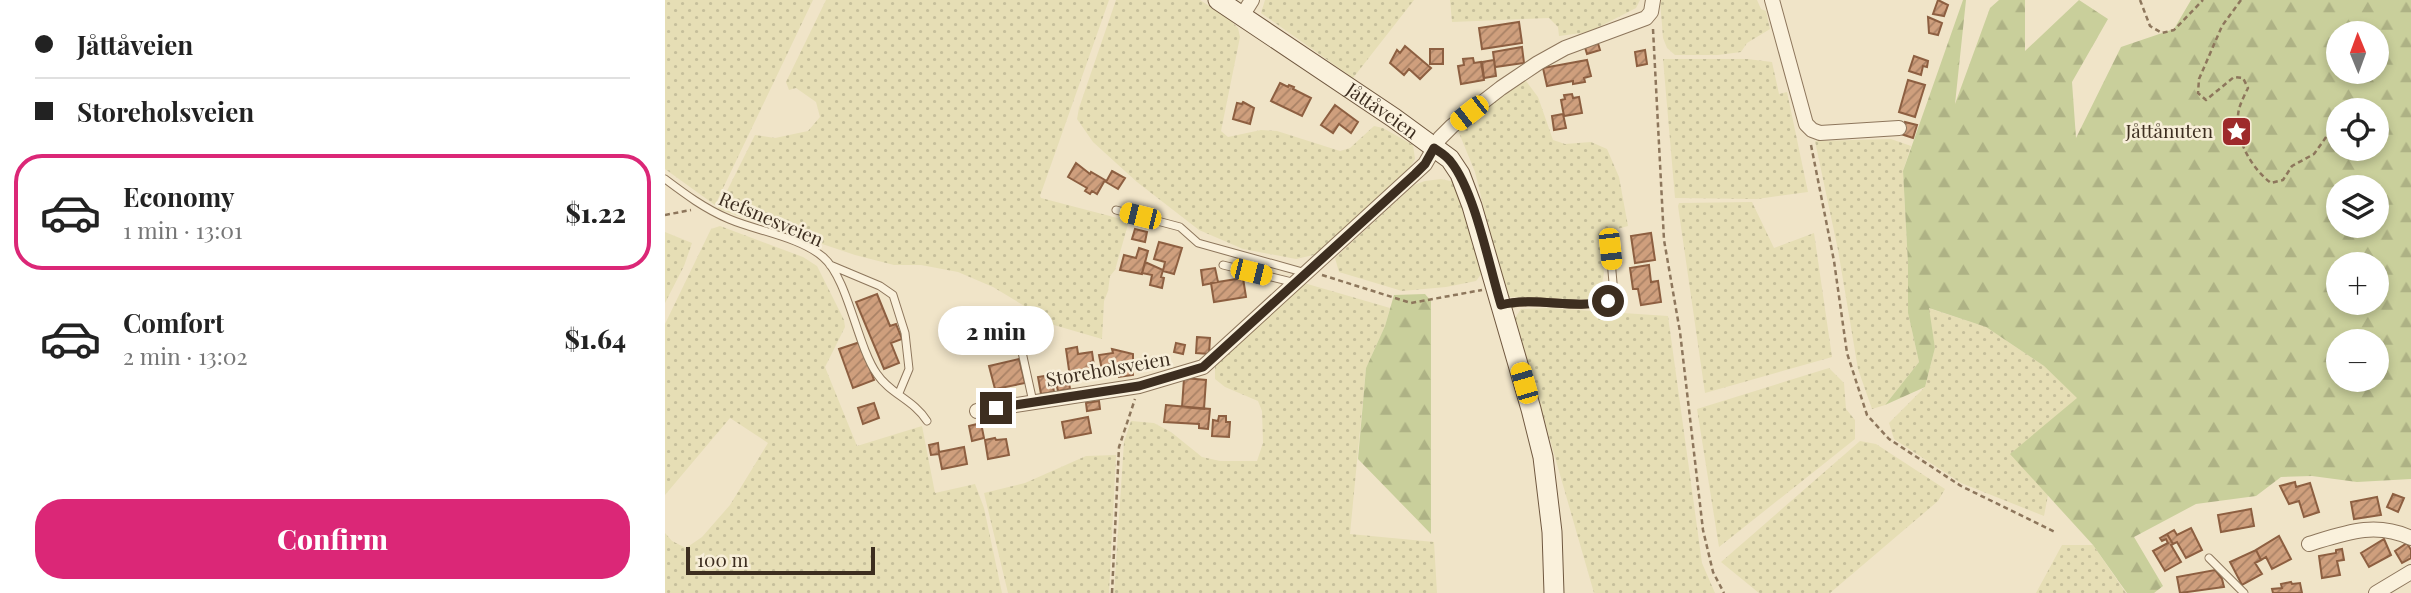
<!DOCTYPE html>
<meta charset="utf-8">
<style>
:root{--surface:#fff;--page:#f2f2f2;--text:#222;--muted:#767676;--line:#e0e0e0;--accent:#db2777}
body{margin:0;font-family:"Playfair Display",serif;background:var(--page);color:var(--text);height:100vh;display:flex;flex-direction:column;font-size:26px;white-space:nowrap}
*{box-sizing:border-box;margin:0}
p{font-size:23px;color:var(--muted)}
.icon{flex:none;width:38px;height:38px;fill:none;stroke:currentColor;stroke-width:2;stroke-linecap:round;stroke-linejoin:round}
.map{position:relative;flex:1;overflow:hidden}
.panel{display:flex;flex-direction:column;background:var(--surface);width:665px}
.panel>*{flex:none}
.top-card{display:grid;align-content:center;height:154px;padding:0 35px;background:var(--surface)}
.needle{width:46px;rotate:359deg}
.fabs{position:absolute;left:1661px;top:21px;display:grid;gap:14px}
.fabs a{display:grid;place-items:center;width:63px;height:63px;border-radius:50%;background:var(--surface);box-shadow:0 4px 10px #0003;font-size:35px}
.scale{position:absolute;left:21px;bottom:18px;width:189px;box-sizing:border-box;padding-left:7px;border:4px solid #3d2e20;border-top:0;font-size:19px;line-height:24px;white-space:nowrap;color:#3d2e20;-webkit-text-stroke:5px #f7eed8;paint-order:stroke}
.end{position:absolute;width:32px;height:32px;margin:-16px;border:9px solid #3d2e20;background:#fff;box-shadow:0 0 0 4px #fff}
.from{border-radius:50%}
.bubble{position:absolute;height:49px;border-radius:24px;background:var(--surface);box-shadow:0 4px 10px #0003;font-size:23px;font-weight:800;line-height:49px;text-align:center}
.car{position:absolute;width:21px;height:42px;margin:-21px -10px;border-radius:9px;box-shadow:0 0 5px 2px #0007;background:linear-gradient(#f5c518 24%,#345 0 40%,#f5c518 0 76%,#345 0 86%,#f5c518 0)}
.top-card b{display:flex;align-items:center;gap:24px;height:66px;font-size:26px}
.top-card b+b{border-top:2px solid var(--line)}
.top-card i{width:18px;height:18px;background:var(--text)}
ul{padding:0;list-style:none}
li{display:flex;align-items:center;gap:21px;height:116px;margin:0 14px 10px;padding:0 21px;border:4px solid transparent;border-radius:28px}
li div{flex:1}
li b{display:block;font-size:26px}
li em{font-style:normal;font-weight:800}
li.selected{border-color:var(--accent)}
li>.icon{width:63px;height:63px;stroke-width:1.5}
.primary-button{display:flex;gap:14px;margin-top:auto;padding:14px 35px}
.primary-button a{flex:1;height:80px;border-radius:28px;background:var(--accent);color:#fff;font-size:28px;font-weight:800;line-height:80px;text-align:center}
main{display:flex;flex:1;min-height:0}
.map>svg:first-child{display:block}
</style>
<main>
<section class="panel">
<div class="top-card">
<b><i class="from"></i>Jåttåveien</b>
<b><i></i>Storeholsveien</b>
</div>
<ul>
<li class="selected"><svg class="icon" aria-label="car" viewBox="0 0 24 24"><path d="M5 17H2v-5l4-1 3-4h7l3 4 3 1v5h-3M9 17h6M6 11h13"/><circle cx="7" cy="17" r="2"/><circle cx="17" cy="17" r="2"/></svg><div><b>Economy</b><p>1 min · 13:01</p></div><em>$1.22</em></li>
<li><svg class="icon" aria-label="car" viewBox="0 0 24 24"><path d="M5 17H2v-5l4-1 3-4h7l3 4 3 1v5h-3M9 17h6M6 11h13"/><circle cx="7" cy="17" r="2"/><circle cx="17" cy="17" r="2"/></svg><div><b>Comfort</b><p>2 min · 13:02</p></div><em>$1.64</em></li>
</ul>
<div class="primary-button"><a>Confirm</a></div>
</section>
<div class="map">
<svg width="1746" height="593" viewBox="0 0 1746 593">
<defs>
<pattern id="farmland-dots" width="8" height="8" patternUnits="userSpaceOnUse" patternTransform="scale(1.75)"><rect width="8" height="8" fill="#e6deb5"/><path d="M2 2h.1M6 6h.1" fill="none" stroke="#c6bf9b" stroke-width="1.8" stroke-linecap="round"/></pattern>
<pattern id="forest-firs" width="22" height="20" patternUnits="userSpaceOnUse" patternTransform="scale(1.75)"><rect width="22" height="20" fill="#c9cf9b"/><path d="M5 1l3.5 6h-7zM16 11l3.5 6h-7z" fill="#aeb285"/></pattern>
<pattern id="building-hatch" width="6" height="6" patternUnits="userSpaceOnUse" patternTransform="scale(1.75)"><rect width="6" height="6" fill="#cf9f7d"/><path d="M-1 1l2-2M0 6l6-6M5 7l2-2" fill="none" stroke="#a98266"/></pattern>
</defs>
<rect width="100%" height="100%" fill="#f0e4c8"/>
<!-- farmland -->
<path fill="url(#farmland-dots)" d="M0,0H148L50,205L0,169Z
M161,0H444L375,196L376,198L464,221L450,270L445,276L443,291L439,301L437,339L382,323L371,313L328,287L293,272L256,265H229L190,255L53,209L90,135L110,138L143,131L155,117L151,102L131,88L124,90L121,82Z
M451,0H535L563,18L573,28L575,37L556,131L563,137L596,130L612,131L675,151L685,148L709,126L718,128L748,145L750,159L743,171L653,254L631,259L578,249L534,230L472,182L428,142L412,119L414,108Z
M600,0H749L688,78L596,13Z
M785,0H975L971,8L924,32L894,36L893,27L884,18L787,22Z
M995,0H1092L1096,9L1101,11L1105,29L1082,43L1076,52L1053,55H1010L1002,48L998,38Z
M998,59H1082L1107,62L1114,94L1122,92L1143,192L1092,199L1010,198Z
M861,81L873,97L888,140L900,144L926,142L942,149L954,177L963,226L934,234L939,273L936,288L930,300L844,297L834,270L810,172L792,128L855,83Z
M1226,139L1246,146L1238,171L1243,264V313L1254,362L1220,405L1207,409L1193,369L1173,250L1150,141Z
M776,179L790,182L808,233L817,273L811,281L781,287L737,291L674,272L670,258L749,185L760,181Z
M1087,202L1109,248L1149,233L1167,357L1040,393L1013,206L1014,203Z
M55,226L138,257L152,266L179,320L180,327L160,367L192,446L257,426L270,493L310,484L319,508L337,593H0V533L7,541L21,548L37,537L65,505L103,443L65,418L0,495V324L46,229Z
M0,232L27,243L19,266L0,303Z
M639,283L725,308L720,326L701,368L685,534L769,542L772,593H449L459,442L466,421L489,423L506,432L537,457L555,461H592L598,443L597,411L593,401L560,387L550,379V363Z
M883,308L1003,316L1037,563L1050,593H929L850,318L856,309Z
M1263,308L1321,327L1379,366L1413,398L1346,454L1383,495L1379,516L1296,483L1229,439L1224,423L1260,387L1270,348Z
M1164,368L1179,383L1181,409L1190,420V439L1054,547L1032,409Z
M1195,441L1211,444L1280,489L1273,501L1165,593H1094L1056,562Z
M451,455L444,593H343L319,493L360,483L421,456Z
M1397,545H1428L1461,593H1371Z"/>
<!-- forest -->
<path fill="url(#forest-firs)" fill-rule="evenodd" d="M1298,0H1301L1290,104L1325,8L1334,0H1360V51L1414,0L1443,19L1407,82L1411,138L1456,47L1509,29L1526,0H1746V479L1692,482L1647,476L1616,477L1591,496L1531,504L1469,537L1498,586L1489,593H1462L1428,545L1345,454L1412,398L1379,366L1321,327L1264,308L1270,348L1260,387L1220,405L1254,362L1243,313V264L1238,171ZM1673,33H1712V72H1673ZM1673,110H1712V149H1673ZM1673,187H1712V226H1673ZM1673,264H1712V303H1673ZM1673,341H1712V380H1673Z
M760,294L766,301V534L693,459L701,368L720,326L729,295Z"/>
<!-- building -->
<path fill="url(#building-hatch)" stroke="#8d5f41" stroke-width="2" d="M1273,0L1283,5L1279,16L1268,14Z
M1263,17L1277,23L1273,35L1264,33Z
M854,22L857,43L817,49L814,28Z
M932,40L935,50L922,54L919,44Z
M740,46L766,68L755,79L744,69L739,75L725,63L732,50L735,53Z
M857,47L859,63L830,67L828,52Z
M765,49H778V64H765Z
M980,50L982,64L972,66L970,52Z
M1249,56L1263,61L1262,67L1258,66L1256,75L1244,71Z
M808,58L809,63L816,62L819,80L796,84L793,66L799,65L798,59Z
M829,60L831,76L819,78L817,62Z
M922,60L926,76L919,78L920,82L908,84V81L882,86L878,68Z
M1243,80L1260,85L1250,117L1234,112Z
M615,83L623,87L624,85L629,87L628,89L646,98L637,116L606,101Z
M907,94L908,98L914,97L917,113L899,116L896,100L900,99L899,95Z
M578,102L589,108L585,124L568,119L572,103L577,104Z
M670,105L693,122L686,133L674,124L668,133L656,125Z
M898,114L901,128L889,130L887,116Z
M1240,122L1252,125L1248,138L1236,134Z
M411,163L425,174L426,172L440,180L432,194L427,191L425,194L420,191L422,188L403,177Z
M447,171L460,178L453,189L441,182Z
M470,229L482,232L480,242L467,239Z
M986,233L990,260L970,263L966,236Z
M494,242L517,248L509,274L498,271L500,262L489,259Z
M474,248L483,251L477,274L455,270L459,255L471,258Z
M480,262L498,270L496,277L499,278L497,288L485,285L487,275L477,273Z
M984,265L986,282L993,281L996,302L976,305L973,289H968L965,268Z
M550,268L553,282L538,285L536,270Z
M578,278L581,297L549,302L546,283Z
M212,294L225,326L231,324L237,339L226,343L234,363L219,369L191,302Z
M375,329L379,346L361,350L357,334Z
M532,337L545,338L544,354L531,353Z
M195,342L209,380L188,388L174,349Z
M511,343L520,345L518,354L509,352Z
M412,347L413,354L427,352L430,373L405,377L401,349Z
M447,349L468,354V375L454,377L452,367L437,370L434,355L448,353Z
M354,359L360,383L330,389L324,366Z
M386,375L389,392L376,394L373,377Z
M403,376L405,389L393,391L390,378Z
M519,378L541,380L539,409L517,407Z
M434,401L435,409L422,411L421,403Z
M209,403L214,418L198,424L193,408Z
M501,405L545,409L543,429L534,428V424L499,422Z
M554,416H561V422H565L564,437L547,436L548,420L553,421Z
M423,417L426,433L400,438L397,422Z
M316,423L319,438L307,441L304,426Z
M330,438L331,440L341,439L344,455L323,459L320,440Z
M273,443L274,452L299,447L302,464L277,469L274,454L266,455L264,445Z
M1630,482L1631,487L1645,483L1654,512L1639,517L1634,501L1624,504L1615,486Z
M1728,494L1739,498L1733,512L1722,507Z
M1712,497L1716,515L1689,519L1686,502Z
M1586,509L1589,526L1556,532L1553,515Z
M1526,528L1537,550L1521,558L1512,542L1508,544L1502,534L1509,530L1512,535Z
M1502,534L1508,544L1506,545L1516,562L1500,571L1488,551L1503,543L1501,539L1497,541L1495,538Z
M1614,536L1626,559L1607,569L1601,557L1596,560L1591,550Z
M1719,539L1726,555L1704,567L1696,553Z
M1742,543L1746,550V558L1737,563L1730,551Z
M1677,549L1679,560L1672,561L1675,575L1657,578L1654,556L1671,553V550Z
M1591,550L1596,560L1590,563L1597,574L1577,585L1565,562Z
M1550,570L1557,579L1559,587L1515,593L1512,577Z
M1626,582L1627,584L1635,583L1637,593H1608L1607,589L1617,588L1616,584Z"/>
<g fill="none" stroke-linecap="round" stroke-linejoin="round">
<defs>
<path id="lane" d="M0,179C20,194 40,209 64,219C92,231 135,237 158,257C183,278 192,346 212,374C225,394 249,400 262,421
M451,210L515,227L533,243L641,273
M165,265L215,286L228,295L240,333L244,369L234,393
M558,265L631,283
M836,305C872,296 908,310 943,301L949,294L945,249
M357,352L368,402
M1544,558L1579,593"/>
<path id="street" d="M1107,0L1141,124L1147,130L1155,133L1234,128
M577,16L587,0
M312,411L474,386L538,367L760,164L775,138L787,126L836,88L873,63L900,48L981,18L986,12L988,0
M1644,544C1680,533 1710,521 1746,538
M1711,593L1746,572"/>
<g id="secondary">
<path id="s1" d="M553,0L729,118L785,159L795,174L807,206L866,409L878,457L887,532L889,593"/>
</g>
</defs>
<!-- lane casing -->
<use href="#lane" stroke="#8d765c" stroke-width="9"/>
<!-- street casing -->
<use href="#street" stroke="#8d765c" stroke-width="16"/>
<!-- secondary casing -->
<use href="#secondary" stroke="#6f573f" stroke-width="21"/>
<!-- path -->
<path stroke="#8d765c" stroke-width="2.5" stroke-dasharray="5 3.5" stroke-linecap="butt" d="M1475,0L1485,26L1497,33L1509,30L1538,0
M1576,0L1557,26L1534,79L1533,93L1541,100L1569,77L1578,78L1583,88C1580,94 1576,102 1574,109C1568,136 1585,167 1606,183L1618,180L1627,166L1649,154L1669,126
M988,29L999,240L1015,332L1038,530L1048,572L1059,593
M1146,145L1169,261L1182,353L1202,415L1224,439L1296,486L1390,532
M0,215L26,210
M657,275L746,303L817,290
M447,593L454,447L470,399"/>
<!-- lane -->
<use href="#lane" stroke="#faf1dc" stroke-width="7"/>
<!-- street -->
<use href="#street" stroke="#faf1dc" stroke-width="14"/>
<!-- secondary -->
<use href="#secondary" stroke="#faf1dc" stroke-width="19"/>
</g>
<g fill="none" stroke-linecap="round" stroke-linejoin="round">
<!-- route -->
<path stroke="#3d2e20" stroke-width="9" d="M331,408L474,386L538,367L750,174L760,164L769,148C775,152 782,156 786,162C810,192 824,266 836,305C871,296 908,310 943,301"/>
</g>
<!-- icons -->
<defs>
<symbol id="sight-square" viewBox="-11 -11 22 22"><rect x="-9" y="-9" width="18" height="18" rx="4" fill="#9e2a2b" stroke="#f7eed8"/><path d="M0-6L1.8-2.2L6-1.7L2.9 1.2L3.7 5.4L0 3.3L-3.7 5.4L-2.9 1.2L-6-1.7L-1.8-2.2Z" fill="#fff"/></symbol>
</defs>
<g fill-rule="evenodd">
<use href="#sight-square" x="1554" y="114" width="35" height="35"/>
</g>
<g text-anchor="middle" stroke-width="5" stroke-linejoin="round" paint-order="stroke">
<!-- street labels -->
<g font-size="19" fill="#3d2e20" stroke="#f7eed8">
<text dy="7" stroke="none"><textPath href="#s1" startOffset="198">Jåttåveien</textPath></text>
<text transform="translate(106 219) rotate(23)" y="7">Refsnesveien</text>
<text transform="translate(443 369) rotate(-10)" y="7">Storeholsveien</text>
</g>
<!-- poi labels -->
<g font-size="19" fill="#3d2e20" stroke="#f7eed8" text-anchor="end">
<text x="1548" y="138">Jåttånuten</text>
</g>
</g>
</svg>
<div class="fabs">
<a><svg class="needle" viewBox="-14 -14 28 28"><path d="M0-13l5 13h-10z" fill="#e53935"/><path d="M0 13l5-13h-10z" fill="#767676"/></svg></a>
<a><svg class="icon" aria-label="locate" viewBox="0 0 24 24"><circle cx="12" cy="12" r="6"/><path d="M12 2v4M12 18v4M2 12h4M18 12h4"/></svg></a>
<a><svg class="icon" aria-label="layers" viewBox="0 0 24 24"><path d="M12 4l9 5-9 5-9-5zM3 14l9 5 9-5"/></svg></a>
<a>+</a>
<a>−</a>
</div>
<div class="scale">100 m</div>
<i class="end from" style="left:943px;top:301px"></i>
<i class="end" style="left:331px;top:408px"></i>
<div class="bubble" style="left:273px;top:306px;width:116px">2 min</div>
<i class="car" style="left:804px;top:113px;rotate:232deg"></i>
<i class="car" style="left:475px;top:216px;rotate:284deg"></i>
<i class="car" style="left:945px;top:249px;rotate:174deg"></i>
<i class="car" style="left:586px;top:272px;rotate:104deg"></i>
<i class="car" style="left:859px;top:383px;rotate:344deg"></i>
</div>
</main>
